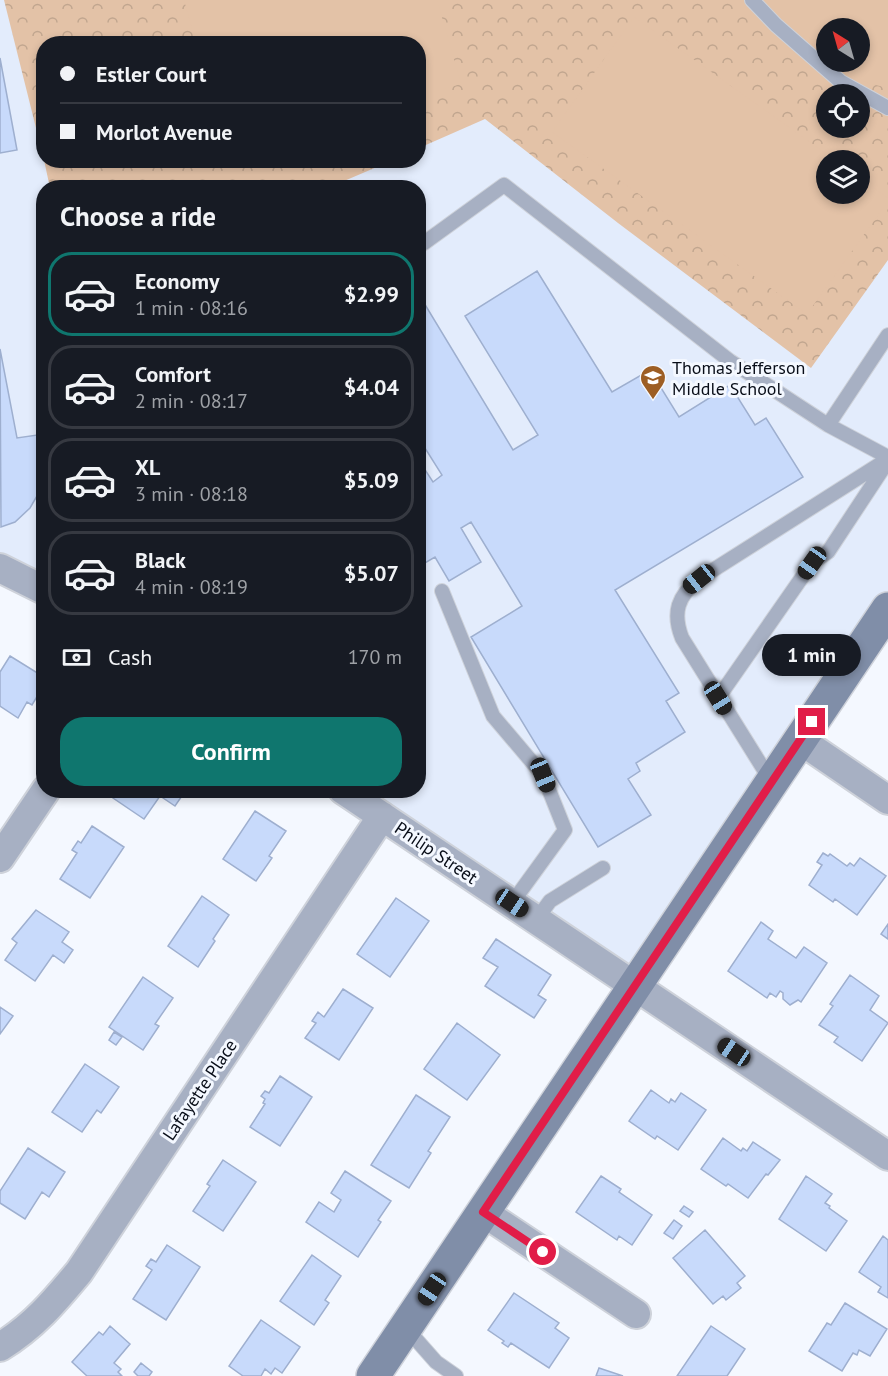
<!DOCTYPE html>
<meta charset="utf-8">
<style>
:root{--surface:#171b24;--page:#242831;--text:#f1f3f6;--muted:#9ea1a6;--line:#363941;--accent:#0f766e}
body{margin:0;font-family:"PT Sans",sans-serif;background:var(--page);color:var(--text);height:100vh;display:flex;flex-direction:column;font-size:22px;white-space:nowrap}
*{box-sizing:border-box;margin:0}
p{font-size:20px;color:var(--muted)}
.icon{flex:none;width:33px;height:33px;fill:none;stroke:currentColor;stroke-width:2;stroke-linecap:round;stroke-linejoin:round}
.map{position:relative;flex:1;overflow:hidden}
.drawer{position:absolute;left:36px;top:180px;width:390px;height:618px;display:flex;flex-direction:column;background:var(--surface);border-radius:24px;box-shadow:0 3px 9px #0003}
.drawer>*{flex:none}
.banner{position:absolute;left:36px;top:36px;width:390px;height:132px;border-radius:24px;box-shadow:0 3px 9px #0003;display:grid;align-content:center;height:132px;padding:0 24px;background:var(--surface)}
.needle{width:39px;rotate:323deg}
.controls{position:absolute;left:816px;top:18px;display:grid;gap:12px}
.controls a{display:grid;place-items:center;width:54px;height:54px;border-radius:50%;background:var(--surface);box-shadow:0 3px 9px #0003;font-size:30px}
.end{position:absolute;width:27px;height:27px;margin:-14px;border:8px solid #e11d48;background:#fff;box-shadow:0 0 0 3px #fff}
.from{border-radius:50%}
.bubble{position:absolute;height:42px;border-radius:21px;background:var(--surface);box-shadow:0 3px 9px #0003;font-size:20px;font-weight:800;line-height:42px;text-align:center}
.car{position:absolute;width:18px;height:36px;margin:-18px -9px;border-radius:8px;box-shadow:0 0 4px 2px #0007;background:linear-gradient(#222 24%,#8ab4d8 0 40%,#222 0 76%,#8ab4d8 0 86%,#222 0)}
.banner b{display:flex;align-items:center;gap:21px;height:57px;font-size:22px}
.banner b+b{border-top:2px solid var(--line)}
.banner i{width:15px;height:15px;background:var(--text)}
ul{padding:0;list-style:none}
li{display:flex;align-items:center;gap:18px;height:84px;margin:0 12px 9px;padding:0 12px;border:3px solid var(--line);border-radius:24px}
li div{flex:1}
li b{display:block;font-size:22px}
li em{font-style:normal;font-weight:800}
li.current{border-color:var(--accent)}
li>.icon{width:54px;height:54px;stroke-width:1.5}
h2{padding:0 24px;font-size:27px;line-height:72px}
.pay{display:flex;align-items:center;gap:15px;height:66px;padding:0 24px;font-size:22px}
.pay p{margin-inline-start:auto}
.primary-button{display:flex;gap:12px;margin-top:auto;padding:12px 24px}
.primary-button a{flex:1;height:69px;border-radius:24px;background:var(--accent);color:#fff;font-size:24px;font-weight:800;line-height:69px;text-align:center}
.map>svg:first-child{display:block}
</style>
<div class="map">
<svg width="888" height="1376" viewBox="0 0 888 1376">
<defs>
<pattern id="park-crowns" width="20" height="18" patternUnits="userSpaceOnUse" patternTransform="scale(1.5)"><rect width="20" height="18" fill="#e3c2a7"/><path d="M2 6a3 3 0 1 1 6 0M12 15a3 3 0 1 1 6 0" fill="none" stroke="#c1a68f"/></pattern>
</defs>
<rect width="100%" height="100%" fill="#f4f8ff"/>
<!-- built -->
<path fill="#e3ecfc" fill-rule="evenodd" d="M0,0H888V609L635,986L343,791L418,790V188H44L43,591L0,568ZM826,28H860V62H826ZM44,44H418V160H44ZM826,94H860V128H826ZM826,160H860V194H826Z"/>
<!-- park -->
<path fill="url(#park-crowns)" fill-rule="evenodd" d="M4,0H888V260L811,368L618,223L485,119L419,148L418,44H44V160ZM826,28H860V62H826ZM826,94H860V128H826ZM826,160H860V194H826Z
M44,160H391V161L330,187L50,188Z"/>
<!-- pitch -->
<path fill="#e3c2a7" d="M184,0H437L461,84L419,96L418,44L196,43Z
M775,0H888V83L884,87C864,83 849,75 833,62H860V28H826V56L799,32Z
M634,17L835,160H826V194H860V178L888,198V201L807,314L552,132Z"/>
<!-- building -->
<path fill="#c8dafb" stroke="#9eafcf" stroke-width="1.5" d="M0,58L17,150L0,153Z
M537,271L612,392L650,370L679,417L730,385L755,425L766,418L803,477L615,590L679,693L666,701L685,732L636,763L640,771L628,779L651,815L598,847L471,637L522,606L471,522L461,528L481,562L449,581L435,557L418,567V459L433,482L442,475L418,437V293L513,450L538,435L465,316Z
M0,349L17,438L44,434V484L30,508L15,522L1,527Z
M10,656L44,677L37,688L41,690L32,705L27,702L18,718L0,706V672Z
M117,790H186L175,806L160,796L144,819L113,798Z
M255,811L286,831L269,856L272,858L256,881L223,859Z
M92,826L124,847L90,898L60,879L77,853L72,850L78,841L81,843Z
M823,853L828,856L830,854L847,866L850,863L854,866L860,858L886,876L857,915L835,899L833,902L809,885L822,865L817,862Z
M202,896L229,915L213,939L215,941L198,967L168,946Z
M396,898L429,921L390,977L357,954Z
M36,910L69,932L62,942L73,950L64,963L53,955L35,981L5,960L17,943L12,939Z
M761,922L773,931L768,939L796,958L804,947L827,963L801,1002L798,1000L790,1005L783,999V993L780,991L776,997L770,993L767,998L728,971Z
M888,924V939L881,934Z
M496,939L551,975L538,995L546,1000L534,1018L485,986L498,967L483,958Z
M850,975L879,996L870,1010L888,1023L862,1061L834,1042L838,1037L819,1025L833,1006L830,1004Z
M143,977L173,998L155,1024L159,1026L143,1050L109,1027Z
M343,989L373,1008L339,1060L305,1038L316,1023L312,1021L318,1012L324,1017Z
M0,1007L13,1016L0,1034Z
M457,1023L500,1055L467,1100L424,1069Z
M114,1032L122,1037L116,1045L109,1040Z
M85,1064L119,1087L101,1113L97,1110L82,1132L52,1112Z
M280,1076L312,1097L280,1146L250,1127L265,1104L263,1103L265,1099L261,1096L265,1091L269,1093Z
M651,1090L669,1103L671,1099L675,1102L681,1093L706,1110L678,1150L657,1136L655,1139L629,1121Z
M416,1095L450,1117L428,1151L431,1153L409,1188L371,1165Z
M723,1138L741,1151L743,1148L747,1151L753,1142L780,1160L768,1175L766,1174L748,1198L728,1184L726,1186L701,1169Z
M28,1148L65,1172L49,1197L42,1192L25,1219L0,1203V1191Z
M223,1160L256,1182L223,1231L193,1211L210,1186L207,1184Z
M345,1171L391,1201L378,1220L381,1222L358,1257L306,1222L319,1202L334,1212L341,1200L331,1193Z
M601,1176L621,1189L619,1192L652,1215L632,1245L619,1236L617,1240L576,1212Z
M806,1176L832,1194L825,1203L830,1206L829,1208L847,1221L826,1251L779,1219Z
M684,1206L693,1212L689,1217L680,1211Z
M674,1220L682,1226L673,1239L664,1233Z
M705,1230L745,1276L737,1283L741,1288L726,1300L723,1296L713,1304L673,1258Z
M883,1236L888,1240V1298L878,1292L881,1287L859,1272Z
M167,1245L200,1267L166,1320L133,1299L152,1270L146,1266L151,1259L156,1262Z
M312,1255L341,1276L325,1300L329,1303L314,1325L280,1301Z
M514,1293L559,1323L555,1328L569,1338L549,1368L511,1343L508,1347L502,1343L504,1341L488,1330Z
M845,1303L887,1329L870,1356L859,1350L857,1355L853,1353L842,1371L809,1351L827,1323L831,1325Z
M261,1320L300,1347L282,1373L275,1368L271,1374L265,1369L261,1376H243L229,1366Z
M110,1326L130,1344L114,1363L121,1369L118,1372L122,1376H87L72,1362L99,1332L103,1335Z
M711,1326L745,1349L727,1376H677Z
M141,1363L152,1372L149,1376H138L134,1372Z
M599,1368L623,1376H596Z"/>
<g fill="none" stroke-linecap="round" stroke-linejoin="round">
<defs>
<path id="lane" d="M752,0L776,25L841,82L888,108
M418,235L424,243L504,185L730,361L828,425L888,457
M828,425L888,335
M442,591L493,716L543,775L565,830L512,903
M718,698L812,563L828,552L886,464
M771,781L682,638C672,612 678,596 699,579L888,459
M536,920L550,901L603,868
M406,1328L436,1362L456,1376"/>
<path id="street" d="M0,568L44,590
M800,740L888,800
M343,790L888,1156
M0,858L46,790
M483,1212L636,1314
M0,1347C34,1326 54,1302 79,1272L382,816"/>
<path id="secondary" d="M373,1376L888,609"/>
</defs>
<!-- lane casing -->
<use href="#lane" stroke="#ced2da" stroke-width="16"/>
<!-- street casing -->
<use href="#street" stroke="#ced2da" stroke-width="32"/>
<!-- secondary casing -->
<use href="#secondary" stroke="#ced2da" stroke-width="36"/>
<!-- lane -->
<use href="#lane" stroke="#a7b0c3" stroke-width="14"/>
<!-- street -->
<use href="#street" stroke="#a7b0c3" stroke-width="28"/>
<!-- secondary -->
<use href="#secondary" stroke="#808ea8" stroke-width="33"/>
</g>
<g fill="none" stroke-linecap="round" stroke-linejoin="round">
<!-- route -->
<path stroke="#e11d48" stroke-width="8" d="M543,1252L483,1212L812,722"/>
</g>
<!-- icons -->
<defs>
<symbol id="school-pin" viewBox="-11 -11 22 30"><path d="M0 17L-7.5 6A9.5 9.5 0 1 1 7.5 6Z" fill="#9d5e24" stroke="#f4f8ff"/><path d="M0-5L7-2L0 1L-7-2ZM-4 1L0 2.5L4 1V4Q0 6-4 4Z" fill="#fff"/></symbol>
</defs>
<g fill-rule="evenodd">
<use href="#school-pin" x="638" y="363" width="30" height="40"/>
</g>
<g text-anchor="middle" stroke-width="6" stroke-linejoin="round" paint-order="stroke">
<!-- poi labels -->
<g font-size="18" fill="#080d18" stroke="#f4f8ff" text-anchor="start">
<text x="672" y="374">Thomas Jefferson<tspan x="672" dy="21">Middle School</tspan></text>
</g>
<!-- street labels -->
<g font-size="18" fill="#080d18" stroke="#f4f8ff">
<text transform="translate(436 853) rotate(34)" y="6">Philip Street</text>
<text transform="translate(200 1090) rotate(-56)" y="6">Lafayette Place</text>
</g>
</g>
</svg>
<div class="controls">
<a><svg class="needle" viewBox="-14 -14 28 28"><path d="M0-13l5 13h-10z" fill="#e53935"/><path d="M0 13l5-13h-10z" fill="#9ea1a6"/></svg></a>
<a><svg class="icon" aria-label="locate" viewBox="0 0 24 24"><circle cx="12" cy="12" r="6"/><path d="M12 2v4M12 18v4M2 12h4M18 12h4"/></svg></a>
<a><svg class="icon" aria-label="layers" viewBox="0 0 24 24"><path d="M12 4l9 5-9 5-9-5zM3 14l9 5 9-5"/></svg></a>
</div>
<i class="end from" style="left:543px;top:1252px"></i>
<i class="end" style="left:812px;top:722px"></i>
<div class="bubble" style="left:762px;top:634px;width:99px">1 min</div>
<i class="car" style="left:812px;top:563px;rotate:215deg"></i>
<i class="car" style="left:699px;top:579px;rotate:231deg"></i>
<i class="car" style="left:718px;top:698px;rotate:148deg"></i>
<i class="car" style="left:543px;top:775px;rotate:158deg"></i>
<i class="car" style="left:512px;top:903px;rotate:124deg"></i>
<i class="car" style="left:734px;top:1052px;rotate:304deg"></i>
<i class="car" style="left:432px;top:1289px;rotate:214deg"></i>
<div class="banner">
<b><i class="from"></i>Estler Court</b>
<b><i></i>Morlot Avenue</b>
</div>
<section class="drawer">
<h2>Choose a ride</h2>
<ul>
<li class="current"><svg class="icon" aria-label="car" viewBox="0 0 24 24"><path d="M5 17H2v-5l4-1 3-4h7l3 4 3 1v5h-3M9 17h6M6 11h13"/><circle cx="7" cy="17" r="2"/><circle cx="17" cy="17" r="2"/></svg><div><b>Economy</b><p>1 min · 08:16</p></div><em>$2.99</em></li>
<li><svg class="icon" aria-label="car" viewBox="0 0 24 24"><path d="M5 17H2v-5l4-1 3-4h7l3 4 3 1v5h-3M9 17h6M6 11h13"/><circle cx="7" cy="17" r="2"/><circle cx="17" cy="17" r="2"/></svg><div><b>Comfort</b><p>2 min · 08:17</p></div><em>$4.04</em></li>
<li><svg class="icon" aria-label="car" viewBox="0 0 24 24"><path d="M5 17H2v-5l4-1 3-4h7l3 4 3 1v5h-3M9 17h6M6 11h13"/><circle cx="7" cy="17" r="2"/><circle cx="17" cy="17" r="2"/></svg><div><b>XL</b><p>3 min · 08:18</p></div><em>$5.09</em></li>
<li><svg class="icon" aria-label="car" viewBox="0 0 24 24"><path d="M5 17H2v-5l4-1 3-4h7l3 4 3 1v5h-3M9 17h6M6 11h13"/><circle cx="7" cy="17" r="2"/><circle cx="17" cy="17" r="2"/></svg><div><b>Black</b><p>4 min · 08:19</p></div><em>$5.07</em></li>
</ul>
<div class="pay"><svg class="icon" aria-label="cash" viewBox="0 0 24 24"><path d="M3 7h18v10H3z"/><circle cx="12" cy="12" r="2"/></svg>Cash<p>170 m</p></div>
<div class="primary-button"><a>Confirm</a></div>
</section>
</div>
